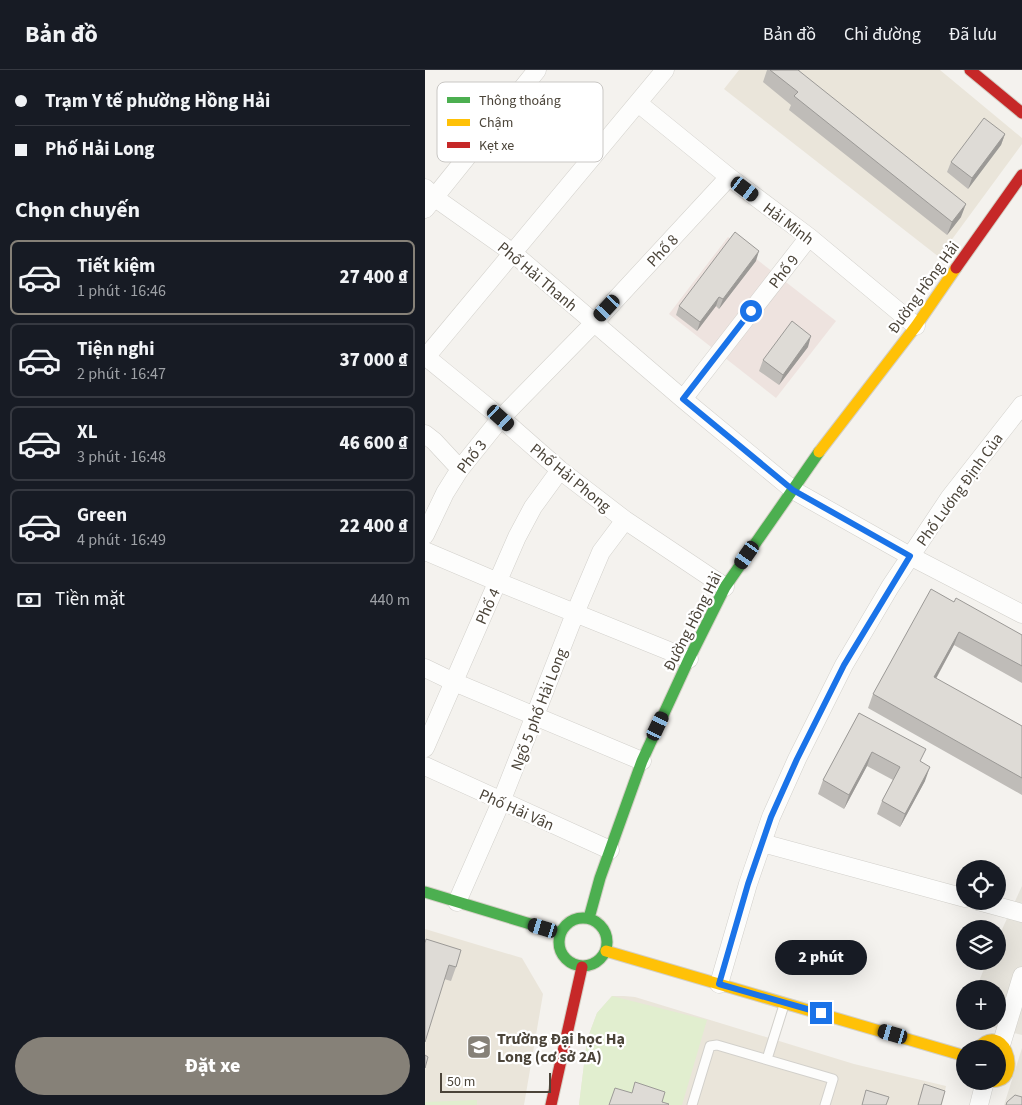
<!DOCTYPE html>
<html lang="vi">
<meta charset="utf-8">
<style>
:root{--surface:#171b24;--page:#20242c;--text:#f1f3f6;--muted:#9ea1a6;--line:#363941;--accent:#868178}
body{margin:0;font-family:"Source Sans 3",sans-serif;background:var(--page);color:var(--text);height:100vh;display:flex;flex-direction:column;font-size:19px;white-space:nowrap}
*{box-sizing:border-box;margin:0}
p{font-size:16px;color:var(--muted)}
.icon{flex:none;width:28px;height:28px;fill:none;stroke:currentColor;stroke-width:2;stroke-linecap:round;stroke-linejoin:round}
.map{position:relative;flex:1;overflow:hidden}
.drawer{display:flex;flex-direction:column;background:var(--surface);width:425px}
.drawer>*{flex:none}
.top-card{display:grid;align-content:center;height:110px;padding:0 15px;background:var(--surface)}
.tools{position:absolute;left:531px;top:790px;display:grid;gap:10px}
.tools a{display:grid;place-items:center;width:50px;height:50px;border-radius:50%;background:var(--surface);box-shadow:0 5px 20px #0002;font-size:25px}
.scale{position:absolute;left:15px;bottom:12px;width:111px;box-sizing:border-box;padding-left:5px;border:2px solid #4b4439;border-top:0;font-size:14px;line-height:18px;white-space:nowrap;color:#4b4439;-webkit-text-stroke:4px #fff;paint-order:stroke}
.end{position:absolute;width:22px;height:22px;margin:-11px;border:6px solid #1a73e8;background:#fff;box-shadow:0 0 0 2px #fff}
.from{border-radius:50%}
.bubble{position:absolute;height:35px;border-radius:18px;background:var(--surface);box-shadow:0 5px 20px #0002;font-size:16px;font-weight:800;line-height:35px;text-align:center}
.car{position:absolute;width:15px;height:30px;margin:-15px -8px;border-radius:6px;box-shadow:0 0 4px 1px #0007;background:linear-gradient(#222 24%,#8ab4d8 0 40%,#222 0 76%,#8ab4d8 0 86%,#222 0)}
.top-card b{display:flex;align-items:center;gap:18px;height:48px;font-size:19px}
.top-card b+b{border-top:1px solid var(--line)}
.top-card i{width:12px;height:12px;background:var(--text)}
ul{padding:0;list-style:none}
li{display:flex;align-items:center;gap:15px;height:75px;margin:0 10px 8px;padding:0 5px;border:2px solid var(--line);border-radius:8px}
li div{flex:1}
li b{display:block;font-size:19px}
li em{font-style:normal;font-weight:800}
li.current{border-color:var(--accent)}
li>.icon{width:45px;height:45px;stroke-width:1.5}
h2{padding:0 15px;font-size:22px;line-height:60px}
.pay{display:flex;align-items:center;gap:12px;height:55px;padding:0 15px;font-size:19px}
.pay p{margin-inline-start:auto}
.action{display:flex;gap:10px;margin-top:auto;padding:10px 15px}
.action a{flex:1;height:58px;border-radius:30px;background:var(--accent);color:#fff;font-size:20px;font-weight:800;line-height:58px;text-align:center}
header{display:flex;align-items:center;gap:30px;box-sizing:border-box;height:70px;padding:0 25px;background:var(--surface);border-bottom:1px solid var(--line)}
header strong{font-size:24px}
nav{display:flex;gap:28px;margin-inline-start:auto;font-size:18px}
main{display:flex;flex:1;min-height:0}
.map>svg:first-child{display:block}
</style>
<header>
<strong>Bản đồ</strong>
<nav><a>Bản đồ</a><a>Chỉ đường</a><a>Đã lưu</a></nav>
</header>
<main>
<section class="drawer">
<div class="top-card">
<b><i class="from"></i>Trạm Y tế phường Hồng Hải</b>
<b><i></i>Phố Hải Long</b>
</div>
<h2>Chọn chuyến</h2>
<ul>
<li class="current"><svg class="icon" aria-label="car" viewBox="0 0 24 24"><path d="M5 17H2v-5l4-1 3-4h7l3 4 3 1v5h-3M9 17h6M6 11h13"/><circle cx="7" cy="17" r="2"/><circle cx="17" cy="17" r="2"/></svg><div><b>Tiết kiệm</b><p>1 phút · 16:46</p></div><em>27 400 ₫</em></li>
<li><svg class="icon" aria-label="car" viewBox="0 0 24 24"><path d="M5 17H2v-5l4-1 3-4h7l3 4 3 1v5h-3M9 17h6M6 11h13"/><circle cx="7" cy="17" r="2"/><circle cx="17" cy="17" r="2"/></svg><div><b>Tiện nghi</b><p>2 phút · 16:47</p></div><em>37 000 ₫</em></li>
<li><svg class="icon" aria-label="car" viewBox="0 0 24 24"><path d="M5 17H2v-5l4-1 3-4h7l3 4 3 1v5h-3M9 17h6M6 11h13"/><circle cx="7" cy="17" r="2"/><circle cx="17" cy="17" r="2"/></svg><div><b>XL</b><p>3 phút · 16:48</p></div><em>46 600 ₫</em></li>
<li><svg class="icon" aria-label="car" viewBox="0 0 24 24"><path d="M5 17H2v-5l4-1 3-4h7l3 4 3 1v5h-3M9 17h6M6 11h13"/><circle cx="7" cy="17" r="2"/><circle cx="17" cy="17" r="2"/></svg><div><b>Green</b><p>4 phút · 16:49</p></div><em>22 400 ₫</em></li>
</ul>
<div class="pay"><svg class="icon" aria-label="cash" viewBox="0 0 24 24"><path d="M3 7h18v10H3z"/><circle cx="12" cy="12" r="2"/></svg>Tiền mặt<p>440 m</p></div>
<div class="action"><a>Đặt xe</a></div>
</section>
<div class="map">
<svg width="597" height="1035" viewBox="0 0 597 1035">
<rect width="100%" height="100%" fill="#f4f2ee"/>
<!-- residential -->
<path fill="#e7e4dc" d="M597,816V965L545,951H572V919H551L562,891H572L573,868Z
M597,978V1035H579Z"/>
<!-- education -->
<path fill="#eae5da" d="M314,0H515L597,68V74L514,187L299,19Z
M0,859L97,888L118,924L99,1035H0Z
M187,926H199L210,927L429,994L521,1016L517,1035H154L162,970L172,943Z"/>
<!-- medical -->
<path fill="#eee3df" d="M303,167L411,251L351,328L244,244Z"/>
<!-- green -->
<path fill="#e1eecf" d="M187,926L282,950L257,1035H234L185,1032L183,1035H154L162,970L172,943Z
M52,1030V1035H0V1032Z"/>
<g fill="none" stroke-linecap="round" stroke-linejoin="round">
<defs>
<path id="lane" d="M342,989L359,935
M267,1035L285,976L292,975L408,1009L400,1035"/>
<path id="street" d="M213,33L304,107L384,167L491,256
M0,118L13,130L88,183L258,329L368,420L485,486L597,544
M0,139L112,0
M0,286L76,348L135,400L200,450L300,517
M1,287L240,0
M258,329L384,167
M0,364L9,371L35,399
M0,465L20,423L35,399L76,348L169,253L304,107
M0,481L73,512L264,589
M0,598L29,612L217,691
M0,678L92,467L108,437L135,400
M0,696L185,780
M337,773L540,828
M553,831L597,843
M32,832L76,732L151,541L176,482L200,450
M294,914L323,814L346,747L372,689L419,595L465,517L525,427L597,335
M577,972L597,906
M554,1035L560,1011"/>
<path id="fast" d="M0,822L135,863
M134 872a24 24 0 1 1 48 0a24 24 0 1 1-48 0Z
M164,848L175,808L217,691L264,589L300,517L394,382"/>
<path id="slow" d="M394,382L491,256L531,198
M181,881L540,986
M552,979C578,948 597,1005 573,1011C569,1012 565,1011 561,1011"/>
<path id="jam" d="M545,0L597,43
M531,198L597,105
M126,1035L157,897"/>
</defs>
<!-- lane casing -->
<use href="#lane" stroke="#d2d0cb" stroke-width="11"/>
<!-- street casing -->
<use href="#street" stroke="#d2d0cb" stroke-width="19"/>
<!-- fast casing -->
<use href="#fast" stroke="#d3cfc5" stroke-width="13"/>
<!-- slow casing -->
<use href="#slow" stroke="#d3cfc5" stroke-width="13"/>
<!-- jam casing -->
<use href="#jam" stroke="#d3cfc5" stroke-width="13"/>
<!-- lane -->
<use href="#lane" stroke="#fdfdfc" stroke-width="9"/>
<!-- street -->
<use href="#street" stroke="#fdfdfc" stroke-width="18"/>
<!-- fast -->
<use href="#fast" stroke="#4caf50" stroke-width="11"/>
<!-- slow -->
<use href="#slow" stroke="#ffc107" stroke-width="11"/>
<!-- jam -->
<use href="#jam" stroke="#c62828" stroke-width="11"/>
</g>
<!-- wall -->
<path fill="#bfbcb8" d="M342,0H375L374,1L536,147L522,165L364,40L366,35L338,12Z
M580,64L576,75L543,119L522,102L526,92Z
M331,191L294,239L291,236L272,261L251,245L254,236Z
M383,277L354,315L334,301L338,290Z
M529,532L597,565V613L529,575L511,609L597,656V725L443,638L448,624Z
M434,643L496,692L500,711L475,757L452,744L457,731L468,710L442,696L419,739L393,724L398,710Z
M0,872L31,897L26,911L19,909Z"/>
<!-- shaded-wall -->
<path fill="#9b9996" d="M580,64L576,75L543,119L547,108Z
M541,134L536,147L522,165L527,152Z
M334,181L331,191L294,239L298,229Z
M294,227L291,236L272,261L275,252Z
M386,266L383,277L354,315L358,305Z
M534,562L529,575L504,621L509,607Z
M447,682L442,696L419,739L424,725Z
M505,697L500,711L475,757L480,744Z"/>
<!-- building -->
<path fill="#dedbd6" stroke="#9b9996" d="M345,0H373L541,134L527,152L369,26L373,22Z
M559,48L580,64L547,108L526,92Z
M310,162L334,181L298,229L294,227L275,252L254,236Z
M367,251L386,266L358,305L338,290Z
M506,519L529,532L531,528L597,565V596L534,562L509,607L597,656V708L448,624Z
M434,643L501,679L495,691L505,697L480,744L457,731L475,697L447,682L424,725L398,710Z
M1,869L36,880L31,897L24,895L0,972V873Z
M0,985L3,987L0,998Z
M210,1012L240,1022L237,1032L244,1034L243,1035H184L190,1018L207,1023Z
M499,1014L520,1021L516,1035H493Z
M441,1020L464,1027L461,1035H437Z
M590,1025L597,1027V1035H581L582,1032Z"/>
<g fill="none" stroke-linecap="round" stroke-linejoin="round">
<!-- route -->
<path stroke="#1a73e8" stroke-width="6" d="M326,241L258,329L368,420L485,486L419,595L372,689L346,747L323,814L294,914L396,943"/>
</g>
<!-- icons -->
<defs>
<symbol id="university-square" viewBox="-11 -11 22 22"><rect x="-9" y="-9" width="18" height="18" rx="4" fill="#868178" stroke="#fff"/><path d="M0-5L7-2L0 1L-7-2ZM-4 1L0 2.5L4 1V4Q0 6-4 4Z" fill="#fff"/></symbol>
</defs>
<g fill-rule="evenodd">
<use href="#university-square" x="40" y="963" width="28" height="28"/>
</g>
<g text-anchor="middle" stroke-width="4.5" stroke-linejoin="round" paint-order="stroke">
<!-- street labels -->
<g font-size="16" fill="#4b4439" stroke="#fff">
<text transform="translate(364 153) rotate(37)" y="6">Hải Minh</text>
<text transform="translate(237 180) rotate(-47)" y="6">Phố 8</text>
<text transform="translate(358 201) rotate(-52)" y="6">Phố 9</text>
<text transform="translate(113 206) rotate(40)" y="6">Phố Hải Thanh</text>
<text transform="translate(498 217) rotate(-54)" y="6">Đường Hồng Hải</text>
<text transform="translate(46 386) rotate(-52)" y="6">Phố 3</text>
<text transform="translate(146 407) rotate(39)" y="6">Phố Hải Phong</text>
<text transform="translate(534 419) rotate(-54)" y="6">Phố Lương Định Của</text>
<text transform="translate(62 536) rotate(-66)" y="6">Phố 4</text>
<text transform="translate(267 551) rotate(-63)" y="6">Đường Hồng Hải</text>
<text transform="translate(113 639) rotate(-69)" y="6">Ngõ 5 phố Hải Long</text>
<text transform="translate(92 739) rotate(24)" y="6">Phố Hải Vân</text>
</g>
<!-- poi labels -->
<g font-size="16" font-weight="bold" fill="#4b4439" stroke="#fff" text-anchor="start">
<text x="72" y="974">Trường Đại học Hạ<tspan x="72" dy="18">Long (cơ sở 2A)</tspan></text>
</g>
</g>
<!-- legend -->
<rect x="12" y="12" width="166" height="80" rx="8" fill="#fff" stroke="#c9c7c4" stroke-width="1"/>
<rect x="22" y="27" width="23" height="6" fill="#4caf50"/>
<rect x="22" y="49" width="23" height="7" fill="#ffc107"/>
<rect x="22" y="72" width="23" height="6" fill="#c62828"/>
<g font-size="14" fill="#4b4439">
<text x="54" y="35">Thông thoáng</text>
<text x="54" y="57">Chậm</text>
<text x="54" y="80">Kẹt xe</text>
</g>
</svg>
<div class="tools">
<a><svg class="icon" aria-label="locate" viewBox="0 0 24 24"><circle cx="12" cy="12" r="6"/><path d="M12 2v4M12 18v4M2 12h4M18 12h4"/></svg></a>
<a><svg class="icon" aria-label="layers" viewBox="0 0 24 24"><path d="M12 4l9 5-9 5-9-5zM3 14l9 5 9-5"/></svg></a>
<a>+</a>
<a>−</a>
</div>
<div class="scale">50 m</div>
<i class="end from" style="left:326px;top:241px"></i>
<i class="end" style="left:396px;top:943px"></i>
<div class="bubble" style="left:350px;top:870px;width:92px">2 phút</div>
<i class="car" style="left:320px;top:119px;rotate:127deg"></i>
<i class="car" style="left:182px;top:238px;rotate:223deg"></i>
<i class="car" style="left:76px;top:348px;rotate:132deg"></i>
<i class="car" style="left:322px;top:485px;rotate:215deg"></i>
<i class="car" style="left:233px;top:656px;rotate:25deg"></i>
<i class="car" style="left:118px;top:858px;rotate:287deg"></i>
<i class="car" style="left:468px;top:964px;rotate:286deg"></i>
</div>
</main>
